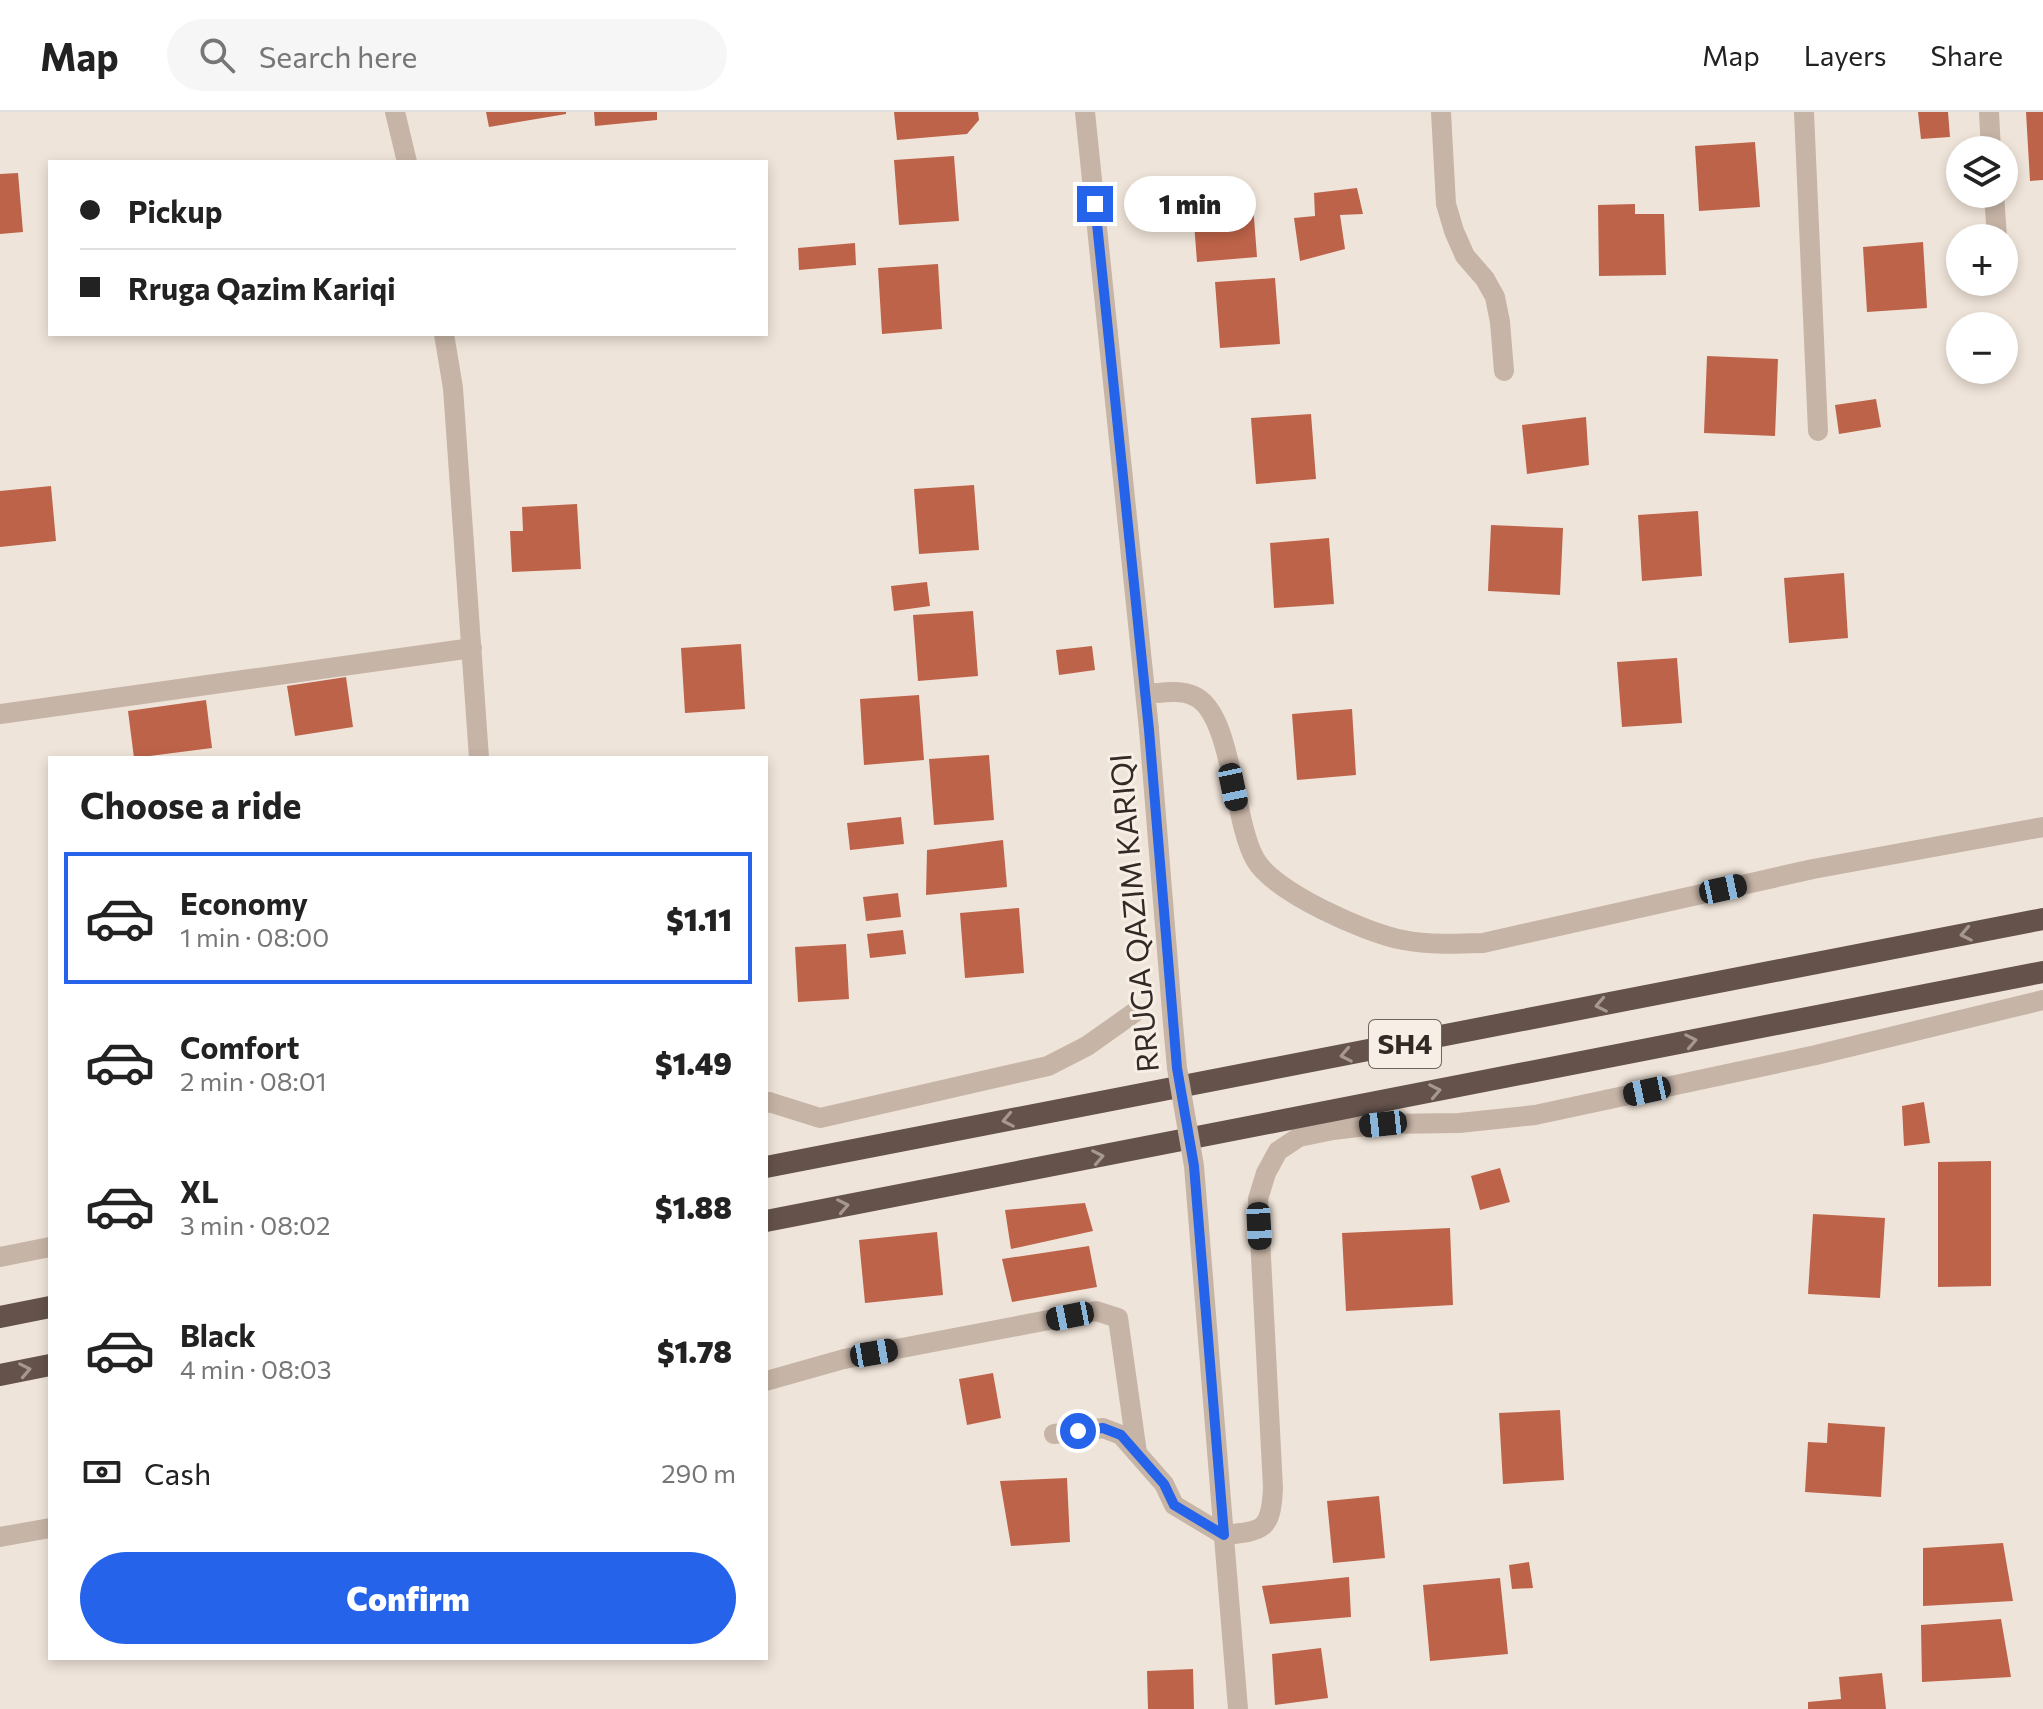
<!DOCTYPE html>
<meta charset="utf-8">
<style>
:root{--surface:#fff;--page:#f6f6f6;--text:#222;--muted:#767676;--line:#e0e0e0;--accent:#2563eb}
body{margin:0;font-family:Commissioner,sans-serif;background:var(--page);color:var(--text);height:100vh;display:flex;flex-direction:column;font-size:30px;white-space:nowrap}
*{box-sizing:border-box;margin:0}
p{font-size:26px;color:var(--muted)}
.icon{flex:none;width:44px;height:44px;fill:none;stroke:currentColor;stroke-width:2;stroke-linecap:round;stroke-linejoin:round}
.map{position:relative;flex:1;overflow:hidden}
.details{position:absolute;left:48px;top:644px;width:720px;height:904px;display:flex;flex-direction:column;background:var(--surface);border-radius:0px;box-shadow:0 4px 12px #0003}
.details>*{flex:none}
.hud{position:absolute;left:48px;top:48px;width:720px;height:176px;border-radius:0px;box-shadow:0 4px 12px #0003;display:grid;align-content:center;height:176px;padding:0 32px;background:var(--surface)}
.buttons{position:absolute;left:1946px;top:24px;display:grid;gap:16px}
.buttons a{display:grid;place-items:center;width:72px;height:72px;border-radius:50%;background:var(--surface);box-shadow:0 4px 12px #0003;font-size:40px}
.end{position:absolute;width:36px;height:36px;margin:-18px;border:10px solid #2563eb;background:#fff;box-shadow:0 0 0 4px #fff}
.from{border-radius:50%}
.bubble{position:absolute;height:56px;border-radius:28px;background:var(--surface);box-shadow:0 4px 12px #0003;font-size:26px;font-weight:800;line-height:56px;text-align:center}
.car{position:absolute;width:24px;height:48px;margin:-24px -12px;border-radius:10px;box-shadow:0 0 6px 2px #0007;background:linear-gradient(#222 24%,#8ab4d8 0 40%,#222 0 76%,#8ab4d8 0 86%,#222 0)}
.hud b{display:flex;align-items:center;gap:28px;height:76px;font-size:30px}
.hud b+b{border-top:2px solid var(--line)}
.hud i{width:20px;height:20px;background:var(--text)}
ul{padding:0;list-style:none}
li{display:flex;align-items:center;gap:24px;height:132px;margin:0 16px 12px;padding:0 16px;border:4px solid transparent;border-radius:0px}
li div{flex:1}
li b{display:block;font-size:30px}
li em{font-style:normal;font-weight:800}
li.selected{border-color:var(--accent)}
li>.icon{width:72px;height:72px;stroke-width:1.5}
h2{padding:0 32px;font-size:36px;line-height:96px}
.pay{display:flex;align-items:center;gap:20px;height:88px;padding:0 32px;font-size:30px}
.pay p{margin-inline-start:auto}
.primary-button{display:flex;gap:16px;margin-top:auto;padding:16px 32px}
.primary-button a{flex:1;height:92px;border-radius:48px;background:var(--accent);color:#fff;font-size:32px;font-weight:800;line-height:92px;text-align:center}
header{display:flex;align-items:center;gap:48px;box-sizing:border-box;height:112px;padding:0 40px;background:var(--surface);border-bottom:2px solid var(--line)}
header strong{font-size:38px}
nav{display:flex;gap:44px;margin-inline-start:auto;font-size:28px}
.search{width:560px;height:72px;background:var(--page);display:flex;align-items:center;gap:20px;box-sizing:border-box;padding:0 28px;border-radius:44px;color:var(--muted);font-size:30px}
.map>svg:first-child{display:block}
</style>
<header>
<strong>Map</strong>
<div class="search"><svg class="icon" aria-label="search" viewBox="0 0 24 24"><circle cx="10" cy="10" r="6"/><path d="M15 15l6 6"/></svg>Search here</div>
<nav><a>Map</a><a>Layers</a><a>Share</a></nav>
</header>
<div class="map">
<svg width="2043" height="1597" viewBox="0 0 2043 1597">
<rect width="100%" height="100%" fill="#efe4d9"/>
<!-- building -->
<path fill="#bd6349" d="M486,0H566V2L489,15Z
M594,0H657V8L595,14Z
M894,0H978L979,8L967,22L897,28Z
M1918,0H1948L1950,25L1921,27Z
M2026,0H2043V68L2030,69Z
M1755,30L1760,95L1699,99L1695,34Z
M954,44L959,109L899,113L894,48Z
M18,61L23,120L0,122V62Z
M1357,76L1363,102L1340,103L1345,137L1300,149L1294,106L1315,104L1314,81Z
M1252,80L1257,145L1197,150L1192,84Z
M1635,92V102H1664L1666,163L1599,164L1598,93Z
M1923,130L1927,196L1867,200L1863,135Z
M855,131L856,153L799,158L798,136Z
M938,152L942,217L882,222L878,156Z
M1275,166L1280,232L1220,236L1215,170Z
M1707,244L1778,247L1775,324L1704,321Z
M1876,287L1881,315L1839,322L1835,293Z
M1311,302L1316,367L1256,372L1251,306Z
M1586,305L1589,353L1527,362L1522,313Z
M974,373L979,438L919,442L914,377Z
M51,374L56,429L0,435V379Z
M577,392L581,457L512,460L510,419H523L522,395Z
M1698,399L1702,464L1642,469L1638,403Z
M1491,413L1563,416L1560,483L1488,479Z
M1329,426L1334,492L1274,496L1270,431Z
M1844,461L1848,526L1789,531L1784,466Z
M927,470L930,494L894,499L891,474Z
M973,499L978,564L918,569L913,503Z
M741,532L745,597L685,601L681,536Z
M1092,534L1095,558L1059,563L1056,538Z
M1677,546L1682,611L1622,615L1617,550Z
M346,565L353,615L295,624L287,574Z
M919,583L924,648L864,653L860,587Z
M206,588L212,636L134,646L128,599Z
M1352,597L1356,663L1297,668L1292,602Z
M989,643L994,708L934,713L929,647Z
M901,705L904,732L850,738L847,711Z
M1003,728L1007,775L926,783L927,738Z
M898,781L901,805L866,809L863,785Z
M1019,796L1024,861L965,866L960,801Z
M903,818L906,842L870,846L867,822Z
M846,832L849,887L798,890L795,835Z
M1924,990L1930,1031L1904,1034L1902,994Z
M1991,1049V1174L1938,1175V1050Z
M1500,1056L1510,1090L1480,1098L1471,1064Z
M1085,1091L1093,1119L1011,1137L1005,1098Z
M1813,1102L1885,1106L1880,1186L1808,1182Z
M1450,1116L1453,1193L1346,1199L1342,1121Z
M937,1120L943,1183L865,1191L859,1128Z
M1089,1134L1097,1175L1012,1190L1002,1147Z
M993,1261L1001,1306L967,1313L959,1267Z
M1560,1298L1564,1368L1503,1372L1499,1301Z
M1828,1311L1885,1315L1881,1385L1805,1380L1808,1330L1827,1331Z
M1067,1366L1070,1430L1011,1434L1000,1369Z
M1379,1384L1385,1446L1333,1451L1327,1389Z
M2003,1431L2013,1489L1923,1494V1436Z
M1529,1450L1533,1476L1512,1477L1509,1453Z
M1349,1465L1351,1505L1270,1512L1262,1474Z
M1500,1466L1508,1542L1430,1549L1423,1473Z
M2001,1507L2011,1565L1922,1570L1921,1513Z
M1321,1536L1328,1586L1275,1593L1272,1542Z
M1193,1557L1194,1597H1148L1147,1559Z
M1882,1561L1886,1597H1808V1590L1841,1587L1839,1565Z"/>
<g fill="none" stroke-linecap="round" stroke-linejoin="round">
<!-- service -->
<path stroke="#c6b4a6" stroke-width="20" d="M769,990L820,1006L1048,954L1087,934L1135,900
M844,1247L1096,1199L1118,1206L1137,1341
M1054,1322L1103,1316L1121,1323L1164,1372L1174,1393L1224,1423"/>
<!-- minor -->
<path stroke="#c6b4a6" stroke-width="20" d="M395,0L407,50
M1441,0L1446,92L1454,119L1465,144L1485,167L1495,185L1500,210L1504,259
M1804,0L1818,319
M1989,0L1991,38
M1994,82L1997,126
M444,222L453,276L479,646
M0,602L472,536
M766,991L769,990
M0,1145L50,1135
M766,1269L844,1247
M0,1425L50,1416"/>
<!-- tertiary -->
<path stroke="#c6b4a6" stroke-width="20" d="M1085,0L1149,618
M1146,582C1161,581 1180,577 1194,584C1232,600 1233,708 1255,747C1273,780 1366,821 1403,828C1429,833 1456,832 1483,831L1813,757L2043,715
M1220,1376L1238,1597
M1224,1423C1264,1419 1271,1418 1273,1376L1258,1087L1266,1061L1278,1039L1299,1025L1333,1018L1383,1012L1459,1011L1535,1003L1816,943L2043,888"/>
<!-- trunk -->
<path stroke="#64524b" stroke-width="22" d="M766,1055L2043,807
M766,1109L2043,860
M0,1205L50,1195
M0,1263L50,1253"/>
<!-- tertiary-bridge -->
<path stroke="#c6b4a6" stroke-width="20" d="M1149,618L1173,912L1177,956L1194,1054L1220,1376"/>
</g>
<!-- one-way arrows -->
<defs><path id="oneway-chevron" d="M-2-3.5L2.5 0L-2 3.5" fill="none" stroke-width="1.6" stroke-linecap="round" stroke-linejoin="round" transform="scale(2)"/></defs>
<g stroke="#a69890">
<use href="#oneway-chevron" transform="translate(1966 822) rotate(169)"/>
<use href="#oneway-chevron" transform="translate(1601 893) rotate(169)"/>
<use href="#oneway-chevron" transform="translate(1691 929) rotate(-11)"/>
<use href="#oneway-chevron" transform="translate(1346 943) rotate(169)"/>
<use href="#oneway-chevron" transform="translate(1435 979) rotate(-11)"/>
<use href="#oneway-chevron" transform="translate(1008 1008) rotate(169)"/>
<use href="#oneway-chevron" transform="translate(1098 1045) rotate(-11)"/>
<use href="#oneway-chevron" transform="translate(843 1094) rotate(-11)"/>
<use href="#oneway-chevron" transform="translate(25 1258) rotate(-11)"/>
</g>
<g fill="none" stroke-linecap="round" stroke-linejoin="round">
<!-- route -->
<path stroke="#2563eb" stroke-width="10" d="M1078,1319L1103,1316L1121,1323L1164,1372L1174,1393L1224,1423L1194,1054L1177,956L1149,618L1095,92"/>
</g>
<g text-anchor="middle" stroke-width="6" stroke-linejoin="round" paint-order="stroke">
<!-- shield labels -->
<rect fill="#f7eee5" stroke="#6e655f" stroke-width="2" x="1369" y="908" width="72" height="48" rx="6"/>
<g font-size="28" font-weight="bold" fill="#332a26">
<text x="1405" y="942">SH4</text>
</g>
<!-- street labels -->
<g font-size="30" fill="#332a26" stroke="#f7eee5">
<text transform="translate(1135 801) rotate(-95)" y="10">RRUGA QAZIM KARIQI</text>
</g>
</g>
</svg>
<div class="buttons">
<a><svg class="icon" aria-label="layers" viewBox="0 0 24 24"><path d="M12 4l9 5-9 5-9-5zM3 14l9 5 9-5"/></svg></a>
<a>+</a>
<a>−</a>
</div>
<i class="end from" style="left:1078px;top:1319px"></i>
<i class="end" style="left:1095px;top:92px"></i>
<div class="bubble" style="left:1124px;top:64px;width:132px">1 min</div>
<i class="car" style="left:1233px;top:675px;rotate:168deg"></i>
<i class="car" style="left:1723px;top:777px;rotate:78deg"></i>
<i class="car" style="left:1647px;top:979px;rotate:258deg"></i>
<i class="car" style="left:1383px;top:1012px;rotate:264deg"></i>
<i class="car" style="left:1259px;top:1114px;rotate:177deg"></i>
<i class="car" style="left:1070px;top:1204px;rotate:259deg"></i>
<i class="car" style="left:874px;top:1241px;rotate:80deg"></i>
<div class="hud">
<b><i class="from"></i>Pickup</b>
<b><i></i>Rruga Qazim Kariqi</b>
</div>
<section class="details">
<h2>Choose a ride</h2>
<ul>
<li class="selected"><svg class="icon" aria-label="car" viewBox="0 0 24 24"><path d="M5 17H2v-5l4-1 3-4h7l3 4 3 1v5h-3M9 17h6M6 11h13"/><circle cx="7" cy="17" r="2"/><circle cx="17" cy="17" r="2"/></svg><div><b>Economy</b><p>1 min · 08:00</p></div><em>$1.11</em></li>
<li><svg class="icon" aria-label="car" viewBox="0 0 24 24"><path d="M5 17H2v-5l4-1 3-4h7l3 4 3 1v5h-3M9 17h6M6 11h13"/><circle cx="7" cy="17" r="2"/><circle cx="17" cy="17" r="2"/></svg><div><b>Comfort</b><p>2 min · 08:01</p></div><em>$1.49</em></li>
<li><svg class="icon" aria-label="car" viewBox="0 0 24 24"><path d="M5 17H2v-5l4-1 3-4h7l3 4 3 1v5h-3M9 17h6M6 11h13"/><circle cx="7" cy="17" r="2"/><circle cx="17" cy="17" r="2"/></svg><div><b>XL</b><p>3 min · 08:02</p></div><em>$1.88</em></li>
<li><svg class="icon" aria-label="car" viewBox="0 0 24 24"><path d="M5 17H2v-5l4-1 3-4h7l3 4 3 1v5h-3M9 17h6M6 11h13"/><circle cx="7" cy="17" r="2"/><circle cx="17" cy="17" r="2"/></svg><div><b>Black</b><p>4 min · 08:03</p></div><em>$1.78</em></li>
</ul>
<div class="pay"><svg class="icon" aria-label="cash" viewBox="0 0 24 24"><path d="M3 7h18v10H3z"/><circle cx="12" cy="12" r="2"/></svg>Cash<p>290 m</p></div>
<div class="primary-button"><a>Confirm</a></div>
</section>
</div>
